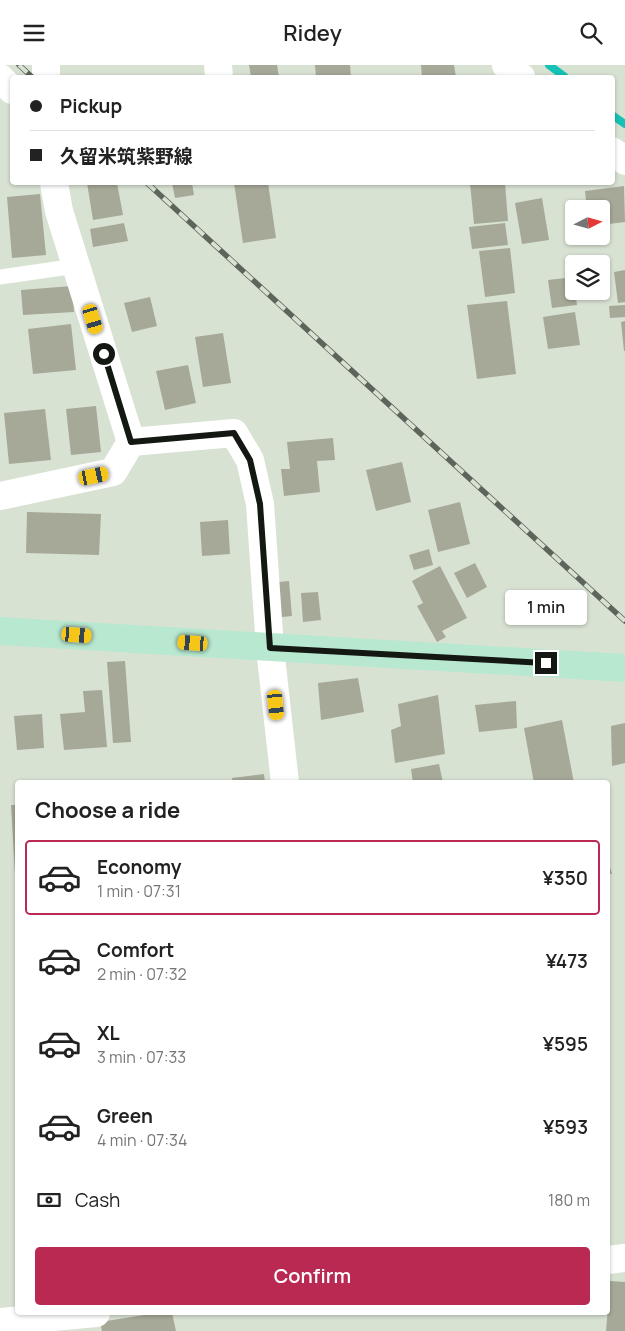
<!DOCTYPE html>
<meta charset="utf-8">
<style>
:root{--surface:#fff;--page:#f2f2f2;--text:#222;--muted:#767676;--line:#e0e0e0;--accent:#b92952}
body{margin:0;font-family:Manrope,"Noto Sans JP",sans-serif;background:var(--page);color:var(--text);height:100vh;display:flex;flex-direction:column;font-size:19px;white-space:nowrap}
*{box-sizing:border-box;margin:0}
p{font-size:16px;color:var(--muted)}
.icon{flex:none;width:28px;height:28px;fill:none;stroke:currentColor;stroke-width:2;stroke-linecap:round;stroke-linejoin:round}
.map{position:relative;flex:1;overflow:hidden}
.sheet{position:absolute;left:15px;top:715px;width:595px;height:535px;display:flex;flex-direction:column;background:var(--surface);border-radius:5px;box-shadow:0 1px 4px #0004}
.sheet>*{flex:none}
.top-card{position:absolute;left:10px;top:10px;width:605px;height:110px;border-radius:5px;box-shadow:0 1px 4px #0004;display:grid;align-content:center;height:110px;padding:0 20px;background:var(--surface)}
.needle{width:32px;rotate:84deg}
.tools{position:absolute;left:565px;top:135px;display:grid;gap:10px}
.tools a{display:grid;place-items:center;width:45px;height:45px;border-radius:5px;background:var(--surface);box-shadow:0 1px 4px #0004;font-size:25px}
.end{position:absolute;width:22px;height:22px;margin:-11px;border:6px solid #141813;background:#fff;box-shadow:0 0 0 2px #fff}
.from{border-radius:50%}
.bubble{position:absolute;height:35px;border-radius:5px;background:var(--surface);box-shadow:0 1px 4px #0004;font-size:16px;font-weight:600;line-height:35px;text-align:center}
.car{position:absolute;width:15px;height:30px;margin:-15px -8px;border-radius:6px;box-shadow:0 0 4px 1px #0007;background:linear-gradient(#f5c518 24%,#345 0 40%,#f5c518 0 76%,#345 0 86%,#f5c518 0)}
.top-card b{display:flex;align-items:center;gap:18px;height:48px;font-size:19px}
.top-card b+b{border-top:1px solid var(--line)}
.top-card i{width:12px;height:12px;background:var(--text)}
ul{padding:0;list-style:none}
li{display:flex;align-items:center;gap:15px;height:75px;margin:0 10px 8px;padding:0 10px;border:2px solid transparent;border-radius:5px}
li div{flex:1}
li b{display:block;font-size:19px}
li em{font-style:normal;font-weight:600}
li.active{border-color:var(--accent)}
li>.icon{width:45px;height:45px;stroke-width:1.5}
h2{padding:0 20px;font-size:22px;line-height:60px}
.pay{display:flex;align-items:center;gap:12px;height:55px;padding:0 20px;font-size:19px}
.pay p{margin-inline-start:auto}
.primary-button{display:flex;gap:10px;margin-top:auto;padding:10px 20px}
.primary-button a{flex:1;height:58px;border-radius:5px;background:var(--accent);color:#fff;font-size:20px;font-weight:600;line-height:58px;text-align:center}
header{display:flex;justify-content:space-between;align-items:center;height:65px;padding:0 20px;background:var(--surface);font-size:22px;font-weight:600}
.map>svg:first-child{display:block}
</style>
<header><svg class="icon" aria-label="menu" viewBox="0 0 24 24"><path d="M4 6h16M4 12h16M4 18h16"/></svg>Ridey<svg class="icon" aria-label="search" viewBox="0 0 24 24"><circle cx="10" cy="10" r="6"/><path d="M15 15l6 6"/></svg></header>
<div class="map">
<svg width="625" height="1266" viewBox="0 0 625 1266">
<rect width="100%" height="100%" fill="#d8e2d3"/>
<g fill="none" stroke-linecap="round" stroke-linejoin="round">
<!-- stream -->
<path stroke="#15c2b5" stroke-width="8" d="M549,0L565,12
M612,50L625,59"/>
</g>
<!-- building -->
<path fill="#a6a898" d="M249,0H277L279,12H251Z
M315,0H350L351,12H316Z
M421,0H454L456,12H422Z
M87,118H117L123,150L93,155Z
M172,118H192L194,130L175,133Z
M234,118H268L276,173L243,178Z
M470,118H505L508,156L474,159Z
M624,121L625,157L601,160V144H587L585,126Z
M40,129L46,190L12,193L7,132Z
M542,133L549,175L522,179L515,138Z
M124,158L128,176L93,182L90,164Z
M505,158L508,180L472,184L469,162Z
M510,183L515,228L485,232L479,186Z
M625,205V237L618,238L614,207Z
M574,212V226H575L577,240L552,243L548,215Z
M72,221L74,247L23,250L21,225Z
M150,232L157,261L132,267L124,238Z
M507,236L516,309L477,314L467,240Z
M625,240V252L610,253L609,241Z
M575,247L580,280L548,284L543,252Z
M625,256V286H624L621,257Z
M71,259L76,305L33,309L28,264Z
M223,268L231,318L203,322L195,272Z
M188,300L196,338L165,345L156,306Z
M96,341L101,387L71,390L66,344Z
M45,344L51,395L9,399L4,348Z
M333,373L335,395L317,396L320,427L284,431L281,404H290L287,377Z
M402,397L411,437L376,446L366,405Z
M460,437L470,479L438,487L428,445Z
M27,447L101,449L99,490L26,488Z
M228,455L230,489L202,491L200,457Z
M429,484L433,500L414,505L409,490Z
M475,498L487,522L467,533L454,508Z
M440,501L467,553L442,566L446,572L437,577L417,541L423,538L412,516Z
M289,516L292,551L272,553L268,518Z
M318,527L321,555L303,557L301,528Z
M125,596L131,677L113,678L107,597Z
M358,613L364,647L321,655L318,618Z
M102,625L107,682L64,685L60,649L85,647L83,626Z
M438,630L445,689L395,698L391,665L401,661L398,639Z
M516,636L517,663L479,667L475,640Z
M42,649L44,683L17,685L14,651Z
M562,655L574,718H534L524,663Z
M625,658V698L612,701L611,661Z
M439,699L443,718H413L411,704Z
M264,709L265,718H233L232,713Z
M11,740H18V827H16Z
M608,796L612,809H608Z
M610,1216L625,1217V1266H606Z
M157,1248H172L176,1266H102L100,1257Z"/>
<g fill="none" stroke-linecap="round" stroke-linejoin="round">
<!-- lane -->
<path stroke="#fff" stroke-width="15" d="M0,212L76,201"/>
<!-- street -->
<path stroke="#fff" stroke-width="28" d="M46,0V12
M218,0L219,12
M0,13L12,25
M131,377L234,368L250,395L260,439L270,583L285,718
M0,431L113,407L131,377L59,146L54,118
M608,1195L625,1193
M0,1257L96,1248"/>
<!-- secondary -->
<path stroke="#fff" stroke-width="28" d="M506,0L521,12
M612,86L625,96"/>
<!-- primary -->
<path stroke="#b8e8d0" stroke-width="28" d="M0,566L625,603"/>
<defs>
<path id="rail" d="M19,0L32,12
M147,118L625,556"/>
</defs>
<!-- rail casing -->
<use href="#rail" stroke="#5d645b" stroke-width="5.5"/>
<!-- rail -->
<use href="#rail" stroke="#d8e2d3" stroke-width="4" stroke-dasharray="11" stroke-linecap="butt"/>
</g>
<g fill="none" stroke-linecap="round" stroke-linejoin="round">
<!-- route -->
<path stroke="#141813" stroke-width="6" d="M104,289L131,377L234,368L250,395L260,439L270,583L546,598"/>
</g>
</svg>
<div class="tools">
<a><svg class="needle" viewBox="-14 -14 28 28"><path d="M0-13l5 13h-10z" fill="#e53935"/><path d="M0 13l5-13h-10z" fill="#767676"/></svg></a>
<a><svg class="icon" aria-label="layers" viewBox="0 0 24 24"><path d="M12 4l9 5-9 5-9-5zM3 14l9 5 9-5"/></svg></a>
</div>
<i class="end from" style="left:104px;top:289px"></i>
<i class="end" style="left:546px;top:598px"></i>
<div class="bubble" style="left:505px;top:525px;width:82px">1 min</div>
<i class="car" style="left:93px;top:254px;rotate:163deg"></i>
<i class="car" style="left:94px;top:411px;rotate:78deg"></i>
<i class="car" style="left:77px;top:570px;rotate:94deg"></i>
<i class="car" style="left:193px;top:578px;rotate:274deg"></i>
<i class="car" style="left:276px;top:640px;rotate:174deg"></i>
<div class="top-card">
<b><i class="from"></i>Pickup</b>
<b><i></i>久留米筑紫野線</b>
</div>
<section class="sheet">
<h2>Choose a ride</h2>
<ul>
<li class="active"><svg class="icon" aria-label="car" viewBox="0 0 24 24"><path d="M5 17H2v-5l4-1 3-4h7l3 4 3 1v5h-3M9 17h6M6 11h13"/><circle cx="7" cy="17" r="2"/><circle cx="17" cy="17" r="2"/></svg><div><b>Economy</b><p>1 min · 07:31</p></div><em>¥350</em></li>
<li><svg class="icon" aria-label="car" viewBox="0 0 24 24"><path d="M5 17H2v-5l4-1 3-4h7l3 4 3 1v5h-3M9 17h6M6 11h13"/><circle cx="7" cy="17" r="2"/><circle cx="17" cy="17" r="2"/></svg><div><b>Comfort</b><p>2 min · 07:32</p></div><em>¥473</em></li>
<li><svg class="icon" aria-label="car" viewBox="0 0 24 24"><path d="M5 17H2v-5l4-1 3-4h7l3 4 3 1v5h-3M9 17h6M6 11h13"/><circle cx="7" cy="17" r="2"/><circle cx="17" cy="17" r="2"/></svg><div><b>XL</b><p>3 min · 07:33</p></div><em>¥595</em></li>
<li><svg class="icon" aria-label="car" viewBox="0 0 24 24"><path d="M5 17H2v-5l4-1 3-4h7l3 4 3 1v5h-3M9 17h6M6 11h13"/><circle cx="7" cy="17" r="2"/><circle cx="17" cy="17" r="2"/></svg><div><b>Green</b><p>4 min · 07:34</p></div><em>¥593</em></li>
</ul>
<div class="pay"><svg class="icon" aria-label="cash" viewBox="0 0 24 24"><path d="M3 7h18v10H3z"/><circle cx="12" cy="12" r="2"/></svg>Cash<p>180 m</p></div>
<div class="primary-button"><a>Confirm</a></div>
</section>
</div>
